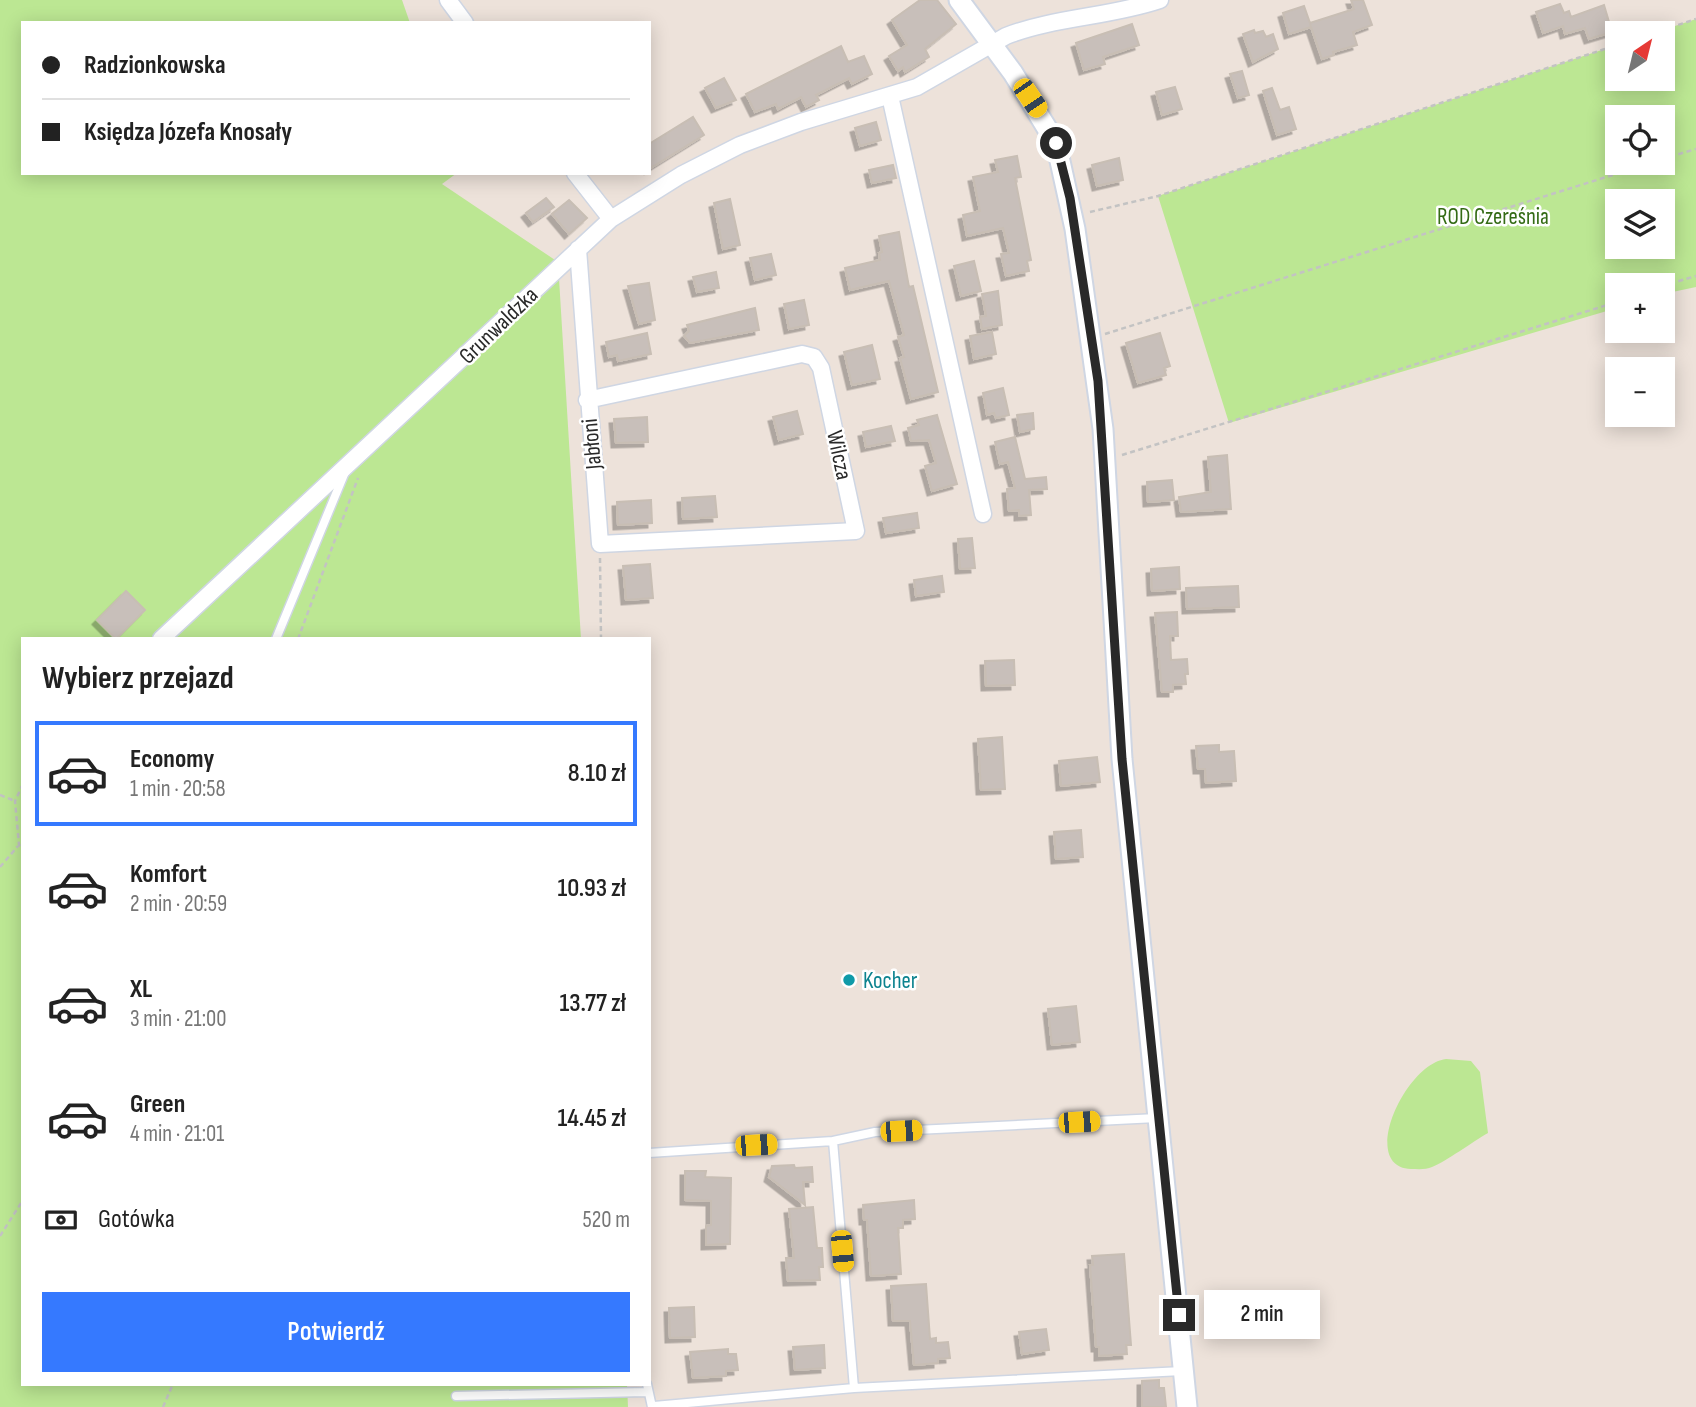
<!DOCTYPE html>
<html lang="pl">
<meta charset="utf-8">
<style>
:root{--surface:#fff;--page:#f6f6f6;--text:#222;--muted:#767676;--line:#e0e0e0;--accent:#3579ff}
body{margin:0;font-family:"Sofia Sans Condensed",sans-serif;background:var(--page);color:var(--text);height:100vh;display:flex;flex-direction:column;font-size:26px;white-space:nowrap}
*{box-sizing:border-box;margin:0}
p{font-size:23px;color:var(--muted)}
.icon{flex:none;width:38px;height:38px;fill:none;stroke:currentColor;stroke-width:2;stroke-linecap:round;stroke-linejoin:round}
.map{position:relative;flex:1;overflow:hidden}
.sheet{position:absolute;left:21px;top:637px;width:630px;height:749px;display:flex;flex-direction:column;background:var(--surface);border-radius:0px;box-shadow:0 4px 18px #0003}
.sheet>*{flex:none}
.hud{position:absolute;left:21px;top:21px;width:630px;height:154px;border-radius:0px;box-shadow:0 4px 18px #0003;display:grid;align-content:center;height:154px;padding:0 21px;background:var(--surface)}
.needle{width:46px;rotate:35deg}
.tools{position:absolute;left:1605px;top:21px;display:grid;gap:14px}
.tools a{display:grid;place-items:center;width:70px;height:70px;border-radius:0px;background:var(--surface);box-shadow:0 4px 18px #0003;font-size:35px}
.end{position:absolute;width:32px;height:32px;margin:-16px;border:9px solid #292929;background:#fff;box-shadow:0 0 0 4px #fff}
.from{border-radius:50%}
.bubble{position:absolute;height:49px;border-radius:0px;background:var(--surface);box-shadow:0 4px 18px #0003;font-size:23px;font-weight:600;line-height:49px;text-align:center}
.car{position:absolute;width:21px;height:42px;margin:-21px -10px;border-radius:9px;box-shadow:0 0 5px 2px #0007;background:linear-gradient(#f5c518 24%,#345 0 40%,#f5c518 0 76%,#345 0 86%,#f5c518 0)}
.hud b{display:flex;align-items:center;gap:24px;height:66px;font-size:26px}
.hud b+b{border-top:2px solid var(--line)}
.hud i{width:18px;height:18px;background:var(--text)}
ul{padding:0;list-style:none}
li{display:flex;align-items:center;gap:21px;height:105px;margin:0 14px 10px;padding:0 7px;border:4px solid transparent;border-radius:0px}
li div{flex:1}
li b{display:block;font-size:26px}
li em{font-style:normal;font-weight:600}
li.selected{border-color:var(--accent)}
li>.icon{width:63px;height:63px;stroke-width:1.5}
h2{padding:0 21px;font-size:32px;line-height:84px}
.pay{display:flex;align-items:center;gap:18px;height:77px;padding:0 21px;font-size:26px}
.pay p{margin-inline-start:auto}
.primary-button{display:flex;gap:14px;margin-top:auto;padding:14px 21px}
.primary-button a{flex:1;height:80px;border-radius:0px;background:var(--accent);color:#fff;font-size:28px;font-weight:600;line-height:80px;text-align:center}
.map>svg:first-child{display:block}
</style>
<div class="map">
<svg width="1696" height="1407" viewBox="0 0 1696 1407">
<defs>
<filter id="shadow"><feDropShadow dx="-4.5" dy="4.5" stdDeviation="0" flood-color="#0004"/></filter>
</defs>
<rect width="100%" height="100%" fill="#ede2da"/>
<!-- green -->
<path fill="#bce793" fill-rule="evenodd" d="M0,0H402L410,23H23V173H457L442,184L558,262L581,639H23V1384H627L628,1407H0Z
M1696,19V287L1663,294L1662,285H1617V308L1229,423L1158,196L1617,45V79H1662V33H1654ZM1617,117H1662V163H1617ZM1617,201H1662V247H1617Z
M1446,1059L1471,1061L1480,1072L1488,1133C1472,1142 1447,1161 1432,1167C1426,1170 1417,1169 1411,1169C1358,1167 1405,1064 1446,1059Z"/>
<!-- building -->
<path fill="#c8bfba" stroke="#c8beb4" stroke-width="2" filter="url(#shadow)" d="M920,0H937L956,24L925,49L929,57L905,72L903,67L898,71L889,56L907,45L892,20Z
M1351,0H1363L1372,25L1353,32L1357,45L1333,52L1334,55L1322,59L1310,24L1311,27L1289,34L1283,13L1304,6L1310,23L1354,9Z
M1560,4L1564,13L1569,11L1571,17L1604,5L1612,32L1589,39L1585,28L1565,34L1563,26L1543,33L1536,12Z
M1132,24L1139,45L1103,57L1105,64L1084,70L1076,43Z
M1254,30L1255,33L1263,31L1266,37L1273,34L1278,49L1253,62L1243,34Z
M841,46L848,62L864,56L872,74L852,84L849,78L816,95L819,100L806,107L801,97L778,109L776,104L755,112L746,94Z
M1242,71L1249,95L1238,98L1230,74Z
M724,78L736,100L716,108L705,88Z
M1175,87L1182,109L1162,115L1156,92Z
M1272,88L1280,110L1289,107L1296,129L1277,135L1263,91Z
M693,117L704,135L649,169V144Z
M876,122L881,140L860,146L855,128Z
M1017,156L1021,177L1015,178L1031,260L1027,261L1029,271L1006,276L1001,254L1009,253L1003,228L967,236L963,215L980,211L973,177L998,172L995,160Z
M1119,158L1123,180L1097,186L1092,165Z
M893,165L896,178L872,183L869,170Z
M546,198L554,207L533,222L526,213Z
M730,199L740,245L723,249L714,203Z
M569,200L587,218L569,234L552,214Z
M899,232L909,287L913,286L938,392L911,399L900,358L904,357L898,337L904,335L889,281L850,290L845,268L880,260L879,253L882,252L879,236Z
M771,254L776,275L755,280L750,258Z
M974,261L981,291L961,296L954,266Z
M716,272L719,288L697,292L693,277Z
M649,283L655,320L639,324L628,286Z
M998,291L1002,325L982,329L980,317L986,316L982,294Z
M804,300L809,325L789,329L784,304Z
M755,308L759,330L690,343L684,336L689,331L687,325Z
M992,332L996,354L974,359L970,336Z
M647,333L651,354L618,361L617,355L609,357L606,342Z
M1160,333L1170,366L1164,368L1166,375L1138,383L1126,343Z
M872,345L880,379L852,385L844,352Z
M1003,388L1009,415L996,418L994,413L987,415L983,393Z
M797,411L803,434L779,440L773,417Z
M1033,413L1034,429L1020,432L1017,415Z
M937,415L957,484L932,491L925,466L936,463L929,440L911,441L908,428L919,425L917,420Z
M647,417L648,442L616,443L614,419Z
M891,426L895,441L866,447L863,432Z
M1015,437L1025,479L1046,477L1047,489L1029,490L1031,515L1019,516V510L1009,511L1007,489L1015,488L1008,462L1000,464L995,442Z
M1227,455L1231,509L1181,512L1179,497L1211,492L1208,457Z
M1172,480L1174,500L1148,502L1147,482Z
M715,496L717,517L683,519L682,498Z
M651,500L652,523L618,525L617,502Z
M917,513L919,528L886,533L883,518Z
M972,538L975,568L960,569L958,539Z
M650,564L653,598L626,600L623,566Z
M1179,567L1180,589L1152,591L1151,569Z
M942,576L944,592L916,596L914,580Z
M1238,586L1239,607L1187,609L1186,588Z
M126,591L145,610L116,639L97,620Z
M1177,612L1178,636H1170L1171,660L1187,659L1188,674H1185L1186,684L1173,685V692H1162L1155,613Z
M1014,660L1015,685L986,686L985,661Z
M1002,737L1005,789L981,790L978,739Z
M1219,745V752L1234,751L1236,781L1206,783L1205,769H1198L1196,746Z
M1097,757L1100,782L1061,786L1059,761Z
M1081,830L1083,857L1056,859L1054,832Z
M1076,1006L1080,1042L1052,1045L1048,1009Z
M794,1165L795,1168L812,1167L813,1182H803L805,1205L769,1177L772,1166Z
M685,1171H706L705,1177L731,1178L730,1244L706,1245V1226L711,1225V1201L685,1200Z
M914,1200L915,1219L903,1220V1228H898L901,1274L871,1276L867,1220H864L863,1205Z
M813,1207L817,1248H822L823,1267H819L820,1280L788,1281L786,1258H794L789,1209Z
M1124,1254L1131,1345H1126L1127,1354L1099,1356V1347H1096L1090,1265H1093L1092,1256Z
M926,1284L930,1339L936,1338V1343L948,1342L950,1358L938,1359V1363L914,1365L910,1321H893L891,1286Z
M694,1307L695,1337L670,1338L669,1308Z
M1046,1329L1049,1350L1022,1354L1019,1332Z
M824,1345L825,1368L795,1370L793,1347Z
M728,1349V1354H736L738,1370L726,1371V1376L693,1378L690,1352Z
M1159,1380V1388H1164L1166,1407H1142V1381Z"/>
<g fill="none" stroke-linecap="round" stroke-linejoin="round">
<defs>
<path id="service" d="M276,639L345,472
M833,1141L875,1132L1157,1118
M649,1153L833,1141L854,1388
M647,1384L652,1407
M456,1396L646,1392
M654,1406L854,1388L1182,1371"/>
<path id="minor" d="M448,0L465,23
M890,96L983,514
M575,173L611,219
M578,249L600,544L856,531L821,368L814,357L802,354L587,400
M161,639L611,219L681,175L740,145L801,122L917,87L1006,36C1055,17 1110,17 1160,0"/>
<path id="tertiary" d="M959,0L1013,73L1056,143L1075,229L1103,429L1122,759L1187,1407"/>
</defs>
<!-- service casing -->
<use href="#service" stroke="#cfd6e3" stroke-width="11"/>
<!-- minor casing -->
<use href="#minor" stroke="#cfd6e3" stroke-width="19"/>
<!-- tertiary casing -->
<use href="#tertiary" stroke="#cfd6e3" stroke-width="23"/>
<!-- path -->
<path stroke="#c3c3c3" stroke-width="2.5" stroke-dasharray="5 3.5" stroke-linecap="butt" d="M1654,33L1696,19
M1662,159L1696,149
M1090,212L1158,196L1617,45
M1662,286L1696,276
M1105,334L1651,163
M1122,455L1617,302
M600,558L601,639
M298,639L358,478
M23,784L15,801L19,845L23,848
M0,795L15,801
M0,867L18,846
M0,1236L23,1200
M163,1407L173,1384"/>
<!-- service -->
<use href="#service" stroke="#fff" stroke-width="8"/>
<!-- minor -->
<use href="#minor" stroke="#fff" stroke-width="16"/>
<!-- tertiary -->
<use href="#tertiary" stroke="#fff" stroke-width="19"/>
</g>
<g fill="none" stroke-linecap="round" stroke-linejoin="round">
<!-- route -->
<path stroke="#292929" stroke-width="9" d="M1056,143L1070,198L1098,381L1122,759L1179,1315"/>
</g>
<!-- markers -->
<circle fill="#0f9aa8" stroke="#fff" stroke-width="2.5" cx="849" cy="980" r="7"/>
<g text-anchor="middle" stroke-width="5" stroke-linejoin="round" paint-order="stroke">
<!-- park labels -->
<g font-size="23" fill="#346b15" stroke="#fff">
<text x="1493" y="224">ROD Czereśnia</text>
</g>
<!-- street labels -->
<g font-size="23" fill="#292929" stroke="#fff">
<text transform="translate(498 325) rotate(-44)" y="8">Grunwaldzka</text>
<text transform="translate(591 444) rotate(-95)" y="8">Jabłoni</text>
<text transform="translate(840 455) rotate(78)" y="8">Wilcza</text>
</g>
<!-- culture labels -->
<g font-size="23" fill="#0d838f" stroke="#fff" text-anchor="start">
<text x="863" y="988">Kocher</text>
</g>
</g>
</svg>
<div class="tools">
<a><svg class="needle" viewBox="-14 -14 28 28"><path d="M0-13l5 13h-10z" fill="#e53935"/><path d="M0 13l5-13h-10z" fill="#767676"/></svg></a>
<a><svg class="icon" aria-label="locate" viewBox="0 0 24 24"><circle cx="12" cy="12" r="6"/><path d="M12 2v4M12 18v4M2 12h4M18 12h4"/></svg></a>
<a><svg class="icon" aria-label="layers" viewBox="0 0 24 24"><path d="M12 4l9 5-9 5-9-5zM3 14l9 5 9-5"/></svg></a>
<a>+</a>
<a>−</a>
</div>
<i class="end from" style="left:1056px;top:143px"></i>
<i class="end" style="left:1179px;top:1315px"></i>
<div class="bubble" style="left:1204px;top:1290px;width:116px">2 min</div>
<i class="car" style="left:1030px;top:98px;rotate:146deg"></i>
<i class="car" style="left:1079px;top:1122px;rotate:87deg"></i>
<i class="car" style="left:901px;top:1131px;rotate:87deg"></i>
<i class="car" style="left:756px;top:1145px;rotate:87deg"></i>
<i class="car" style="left:842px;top:1251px;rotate:175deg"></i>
<div class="hud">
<b><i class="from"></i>Radzionkowska</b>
<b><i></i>Księdza Józefa Knosały</b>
</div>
<section class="sheet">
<h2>Wybierz przejazd</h2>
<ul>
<li class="selected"><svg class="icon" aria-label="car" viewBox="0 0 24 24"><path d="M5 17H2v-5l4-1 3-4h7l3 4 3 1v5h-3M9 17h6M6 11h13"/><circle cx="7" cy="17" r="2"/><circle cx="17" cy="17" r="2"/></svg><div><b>Economy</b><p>1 min · 20:58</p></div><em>8.10 zł</em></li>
<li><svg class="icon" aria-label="car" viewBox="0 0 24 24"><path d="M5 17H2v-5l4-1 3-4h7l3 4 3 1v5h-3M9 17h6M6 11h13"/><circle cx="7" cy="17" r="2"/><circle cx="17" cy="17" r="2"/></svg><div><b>Komfort</b><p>2 min · 20:59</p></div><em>10.93 zł</em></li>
<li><svg class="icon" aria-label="car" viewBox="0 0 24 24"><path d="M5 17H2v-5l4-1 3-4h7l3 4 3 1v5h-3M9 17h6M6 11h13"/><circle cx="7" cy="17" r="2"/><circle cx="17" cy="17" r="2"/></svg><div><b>XL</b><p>3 min · 21:00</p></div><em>13.77 zł</em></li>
<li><svg class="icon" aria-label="car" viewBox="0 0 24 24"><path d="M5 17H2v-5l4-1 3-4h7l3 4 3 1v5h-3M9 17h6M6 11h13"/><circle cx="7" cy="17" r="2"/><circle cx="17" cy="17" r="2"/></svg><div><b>Green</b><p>4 min · 21:01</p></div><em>14.45 zł</em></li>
</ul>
<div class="pay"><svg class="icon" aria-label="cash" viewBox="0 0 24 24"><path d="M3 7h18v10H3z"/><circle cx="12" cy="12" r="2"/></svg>Gotówka<p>520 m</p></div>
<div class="primary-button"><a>Potwierdź</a></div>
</section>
</div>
